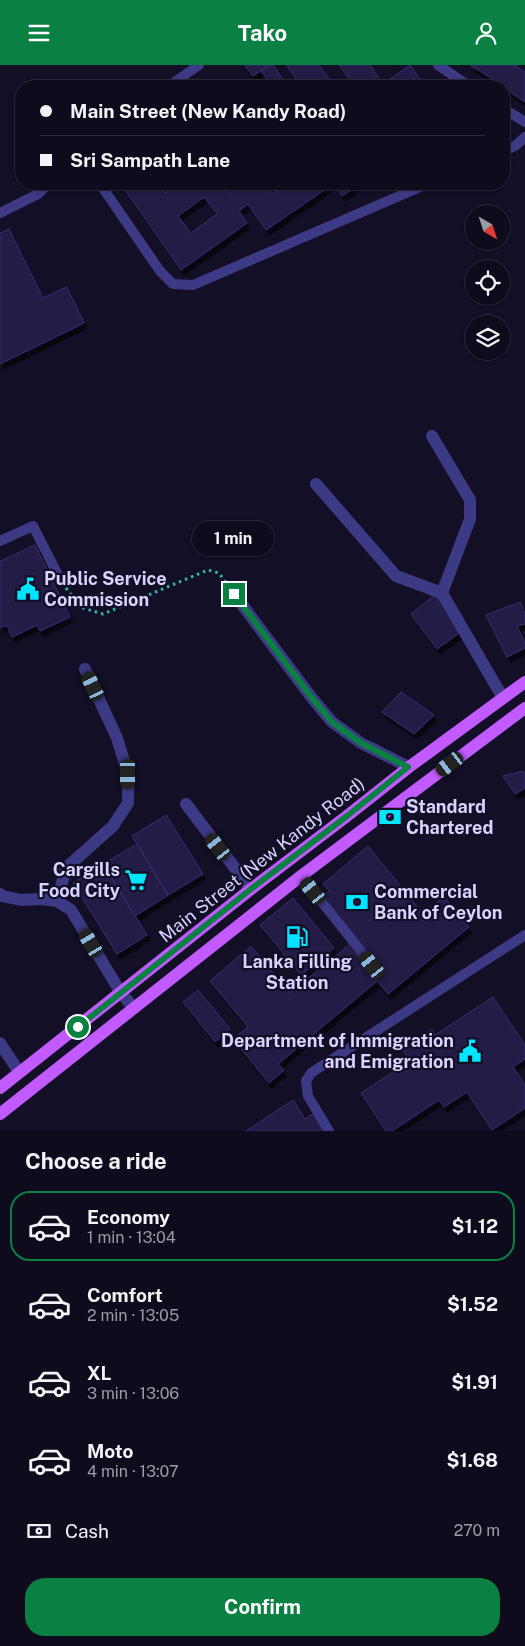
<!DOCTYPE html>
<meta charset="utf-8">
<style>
:root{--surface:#0e0b1c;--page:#171425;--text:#f1f3f6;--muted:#9b9ba3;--line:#2e2b3b;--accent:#0b8043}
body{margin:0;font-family:"Public Sans",sans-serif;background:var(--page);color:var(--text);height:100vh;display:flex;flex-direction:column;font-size:19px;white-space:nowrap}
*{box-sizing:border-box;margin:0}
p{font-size:16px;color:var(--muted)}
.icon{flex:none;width:28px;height:28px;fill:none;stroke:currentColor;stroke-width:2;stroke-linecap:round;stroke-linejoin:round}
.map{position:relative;height:1066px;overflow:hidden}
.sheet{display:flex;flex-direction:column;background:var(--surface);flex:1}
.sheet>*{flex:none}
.banner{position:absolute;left:15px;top:15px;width:495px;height:110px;border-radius:20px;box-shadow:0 1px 4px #0004,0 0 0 1px var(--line);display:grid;align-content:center;height:110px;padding:0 25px;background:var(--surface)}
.needle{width:32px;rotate:141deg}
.controls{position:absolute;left:465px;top:140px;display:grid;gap:10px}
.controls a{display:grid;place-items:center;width:45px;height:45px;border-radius:50%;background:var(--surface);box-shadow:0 1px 4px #0004,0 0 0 1px var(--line);font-size:25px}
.end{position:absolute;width:22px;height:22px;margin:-11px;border:6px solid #0b8043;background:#fff;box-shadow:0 0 0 2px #fff}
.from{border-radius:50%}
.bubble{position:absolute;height:35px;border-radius:18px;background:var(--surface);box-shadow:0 1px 4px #0004,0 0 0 1px var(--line);font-size:16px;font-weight:700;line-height:35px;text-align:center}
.car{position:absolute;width:15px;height:30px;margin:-15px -8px;border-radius:6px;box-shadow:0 0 4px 1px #0007;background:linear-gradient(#222 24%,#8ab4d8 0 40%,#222 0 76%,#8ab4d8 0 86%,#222 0)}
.banner b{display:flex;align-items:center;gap:18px;height:48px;font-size:19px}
.banner b+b{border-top:1px solid var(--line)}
.banner i{width:12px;height:12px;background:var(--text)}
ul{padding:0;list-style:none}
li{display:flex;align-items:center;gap:15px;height:70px;margin:0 10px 8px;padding:0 15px;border:2px solid transparent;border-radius:20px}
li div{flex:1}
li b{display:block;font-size:19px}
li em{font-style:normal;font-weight:700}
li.current{border-color:var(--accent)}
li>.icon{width:45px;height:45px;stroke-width:1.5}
h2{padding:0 25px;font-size:22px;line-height:60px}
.pay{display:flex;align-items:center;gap:12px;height:55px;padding:0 25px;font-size:19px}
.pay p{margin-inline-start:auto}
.action{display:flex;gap:10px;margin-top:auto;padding:10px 25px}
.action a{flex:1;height:58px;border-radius:20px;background:var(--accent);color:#fff;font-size:20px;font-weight:700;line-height:58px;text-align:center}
header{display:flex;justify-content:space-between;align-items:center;height:65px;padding:0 25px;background:var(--accent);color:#fff;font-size:22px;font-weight:700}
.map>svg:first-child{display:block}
</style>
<header><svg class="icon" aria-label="menu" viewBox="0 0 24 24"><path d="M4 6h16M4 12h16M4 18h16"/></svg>Tako<svg class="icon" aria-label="person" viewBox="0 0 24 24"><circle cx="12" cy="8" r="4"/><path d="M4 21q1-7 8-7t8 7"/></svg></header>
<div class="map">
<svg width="525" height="1066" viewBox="0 0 525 1066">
<defs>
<filter id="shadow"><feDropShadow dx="3" dy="5.5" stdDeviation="0" flood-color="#0009"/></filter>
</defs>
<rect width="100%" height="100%" fill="#130f26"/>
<!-- building -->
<path fill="#241b47" stroke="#3b2d73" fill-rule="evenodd" filter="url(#shadow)" d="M245,0H270L253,11Z
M270,0H273L287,21L296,14L286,0H319L334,21H272L261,6Z
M339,0H370L383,19L410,0L425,21H344L351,17Z
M470,0H515L525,7V37L504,23V21Z
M257,14L262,21H246Z
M121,119H158L165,128L178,119H221L229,129L238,122L235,119H265L272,129L286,119H360L342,131L333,119L266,165L248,139L239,146L247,158L181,205ZM204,132L217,149L191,168L178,151Z
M9,164L43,233L67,222L84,258L0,299V168Z
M35,480L70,552L40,566L37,560L12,572L7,560L0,563V496Z
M435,530L462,566L437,584L411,549Z
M520,537L525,549V559L517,561L525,578V583L507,592L486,550Z
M401,627L434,650L414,669L382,647Z
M523,706L525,709V723L515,729L503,711Z
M166,750L203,809L168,830L132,771Z
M137,779L168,830L135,851L103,799Z
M368,781L423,849L444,832L469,862L388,929L377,916L278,999L284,1005L269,1018L233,974L248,962L210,916L251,881L290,928L355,875L320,833L329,826L323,819Z
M103,799L147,870L117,889L73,818Z
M293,833L334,883L301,910L260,860Z
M198,925L230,964L215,977L183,937Z
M493,932L525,980V994L513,1002L525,1020V1043L492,1065L467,1027L444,1042L439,1035L392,1066H386L361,1028L410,996L402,984L432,964L435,970Z
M293,1035L305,1054L313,1049L324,1066H246Z"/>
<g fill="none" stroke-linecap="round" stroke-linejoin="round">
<!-- path -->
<path stroke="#2fb8b0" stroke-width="3" stroke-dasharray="2.5 4" stroke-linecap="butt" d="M66,523L80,542L103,549L208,505L219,508L227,519"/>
<!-- service -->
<path stroke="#3d3a85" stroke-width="10" d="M438,0L469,21
M169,21L199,0
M504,44L525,57
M504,86L515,81L525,72
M100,119L160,206L173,219L193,220L427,119
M0,148L38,129L48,119
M0,476L33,461L59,512
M301,811L372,900
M329,1066L308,1031L306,1016L311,1008L525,870"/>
<!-- minor -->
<path stroke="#3d3a85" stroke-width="12" d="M432,371L470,435V454L442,528
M316,419L396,511L442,528L503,633
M234,529L312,633L332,657L361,678L409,702
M186,739L251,824
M0,829L2,831L21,835L42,834L57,836L71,845L121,928L134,943
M57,836L66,803L113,761L128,738V709L117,673L85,604
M0,978L19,1007"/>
<!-- primary -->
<path stroke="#c25bff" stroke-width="12" d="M0,1023L251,824L347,751L409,702L525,617
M0,1049L301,811L525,643"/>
</g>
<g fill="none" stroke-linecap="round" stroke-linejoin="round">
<!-- route -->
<path stroke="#0b8043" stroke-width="6" d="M78,962L251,824L347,751L408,702L361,678L332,657L312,633L234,529"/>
</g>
<!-- icons -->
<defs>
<symbol id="civic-bare" viewBox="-9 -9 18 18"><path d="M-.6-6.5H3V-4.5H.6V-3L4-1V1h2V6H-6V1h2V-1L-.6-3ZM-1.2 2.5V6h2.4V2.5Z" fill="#00e5ff" stroke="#130f26" stroke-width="2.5" paint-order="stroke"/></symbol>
<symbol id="bank-bare" viewBox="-9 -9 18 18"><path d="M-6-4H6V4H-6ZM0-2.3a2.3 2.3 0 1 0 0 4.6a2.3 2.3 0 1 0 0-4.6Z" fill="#00e5ff" stroke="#130f26" stroke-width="2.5" paint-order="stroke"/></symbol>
<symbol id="supermarket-bare" viewBox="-9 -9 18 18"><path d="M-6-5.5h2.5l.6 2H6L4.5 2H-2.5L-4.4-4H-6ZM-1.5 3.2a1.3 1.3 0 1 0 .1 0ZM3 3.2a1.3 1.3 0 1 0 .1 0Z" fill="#00e5ff" stroke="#130f26" stroke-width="2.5" paint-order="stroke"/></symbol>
<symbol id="fuel-bare" viewBox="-9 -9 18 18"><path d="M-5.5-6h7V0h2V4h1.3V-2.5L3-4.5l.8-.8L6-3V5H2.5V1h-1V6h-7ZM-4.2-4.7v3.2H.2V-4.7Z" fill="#00e5ff" stroke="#130f26" stroke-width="2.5" paint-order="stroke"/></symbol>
</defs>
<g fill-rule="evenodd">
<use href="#civic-bare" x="12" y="508" width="32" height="32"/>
<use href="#bank-bare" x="374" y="736" width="32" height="32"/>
<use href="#supermarket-bare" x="120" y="799" width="32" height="32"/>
<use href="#bank-bare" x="341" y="821" width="32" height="32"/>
<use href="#fuel-bare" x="281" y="856" width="32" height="32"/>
<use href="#civic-bare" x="454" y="970" width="32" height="32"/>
</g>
<g text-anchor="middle" stroke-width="4.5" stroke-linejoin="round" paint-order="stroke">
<!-- poi labels -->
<g font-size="18" font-weight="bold" fill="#d9d4ff" stroke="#130f26" text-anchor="start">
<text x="44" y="520">Public Service<tspan x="44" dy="21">Commission</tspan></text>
<text x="406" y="748">Standard<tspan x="406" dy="21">Chartered</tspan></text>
<text x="120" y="811" text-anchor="end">Cargills<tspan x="120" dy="21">Food City</tspan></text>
<text x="374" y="833">Commercial<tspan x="374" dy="21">Bank of Ceylon</tspan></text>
<text x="297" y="903" text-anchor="middle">Lanka Filling<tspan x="297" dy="21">Station</tspan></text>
<text x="454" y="982" text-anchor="end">Department of Immigration<tspan x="454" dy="21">and Emigration</tspan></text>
</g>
<!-- street labels -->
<g font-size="18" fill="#d9d4ff" stroke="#130f26">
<text transform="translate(262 795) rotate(-38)" y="6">Main Street (New Kandy Road)</text>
</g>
</g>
</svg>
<div class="controls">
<a><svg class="needle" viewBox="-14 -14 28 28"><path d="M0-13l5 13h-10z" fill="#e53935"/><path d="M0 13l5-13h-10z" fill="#9b9ba3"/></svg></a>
<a><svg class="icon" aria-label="locate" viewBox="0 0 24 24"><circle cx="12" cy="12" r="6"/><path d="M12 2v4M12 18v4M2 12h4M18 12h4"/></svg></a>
<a><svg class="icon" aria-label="layers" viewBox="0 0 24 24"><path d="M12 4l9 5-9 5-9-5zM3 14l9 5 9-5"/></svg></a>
</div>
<i class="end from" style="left:78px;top:962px"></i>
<i class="end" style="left:234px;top:529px"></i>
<div class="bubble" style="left:192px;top:456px;width:82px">1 min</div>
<i class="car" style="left:93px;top:621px;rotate:335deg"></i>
<i class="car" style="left:450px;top:699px;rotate:233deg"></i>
<i class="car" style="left:128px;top:709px;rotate:180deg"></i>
<i class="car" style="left:218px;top:782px;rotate:322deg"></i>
<i class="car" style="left:313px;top:826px;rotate:321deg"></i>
<i class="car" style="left:91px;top:878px;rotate:329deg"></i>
<i class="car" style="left:372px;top:900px;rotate:321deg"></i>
<div class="banner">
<b><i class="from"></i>Main Street (New Kandy Road)</b>
<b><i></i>Sri Sampath Lane</b>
</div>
</div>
<section class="sheet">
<h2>Choose a ride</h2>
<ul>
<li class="current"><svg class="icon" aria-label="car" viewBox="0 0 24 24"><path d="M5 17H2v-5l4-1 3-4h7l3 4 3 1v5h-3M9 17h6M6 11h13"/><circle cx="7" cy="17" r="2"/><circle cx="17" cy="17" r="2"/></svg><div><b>Economy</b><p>1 min · 13:04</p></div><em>$1.12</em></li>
<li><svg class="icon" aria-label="car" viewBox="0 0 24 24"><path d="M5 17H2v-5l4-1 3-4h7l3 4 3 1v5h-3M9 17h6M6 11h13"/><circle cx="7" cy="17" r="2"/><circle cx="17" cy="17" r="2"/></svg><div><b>Comfort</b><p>2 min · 13:05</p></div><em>$1.52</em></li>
<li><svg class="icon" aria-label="car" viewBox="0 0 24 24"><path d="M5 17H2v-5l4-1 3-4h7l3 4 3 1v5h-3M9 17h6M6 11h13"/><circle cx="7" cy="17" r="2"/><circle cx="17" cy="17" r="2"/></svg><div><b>XL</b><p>3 min · 13:06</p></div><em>$1.91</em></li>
<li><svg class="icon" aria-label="car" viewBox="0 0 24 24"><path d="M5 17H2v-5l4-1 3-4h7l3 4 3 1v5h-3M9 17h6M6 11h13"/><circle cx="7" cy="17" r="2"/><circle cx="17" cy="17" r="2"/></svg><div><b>Moto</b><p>4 min · 13:07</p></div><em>$1.68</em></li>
</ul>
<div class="pay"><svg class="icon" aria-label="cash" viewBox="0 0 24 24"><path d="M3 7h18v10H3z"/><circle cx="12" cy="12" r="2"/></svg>Cash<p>270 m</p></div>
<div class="action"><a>Confirm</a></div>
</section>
